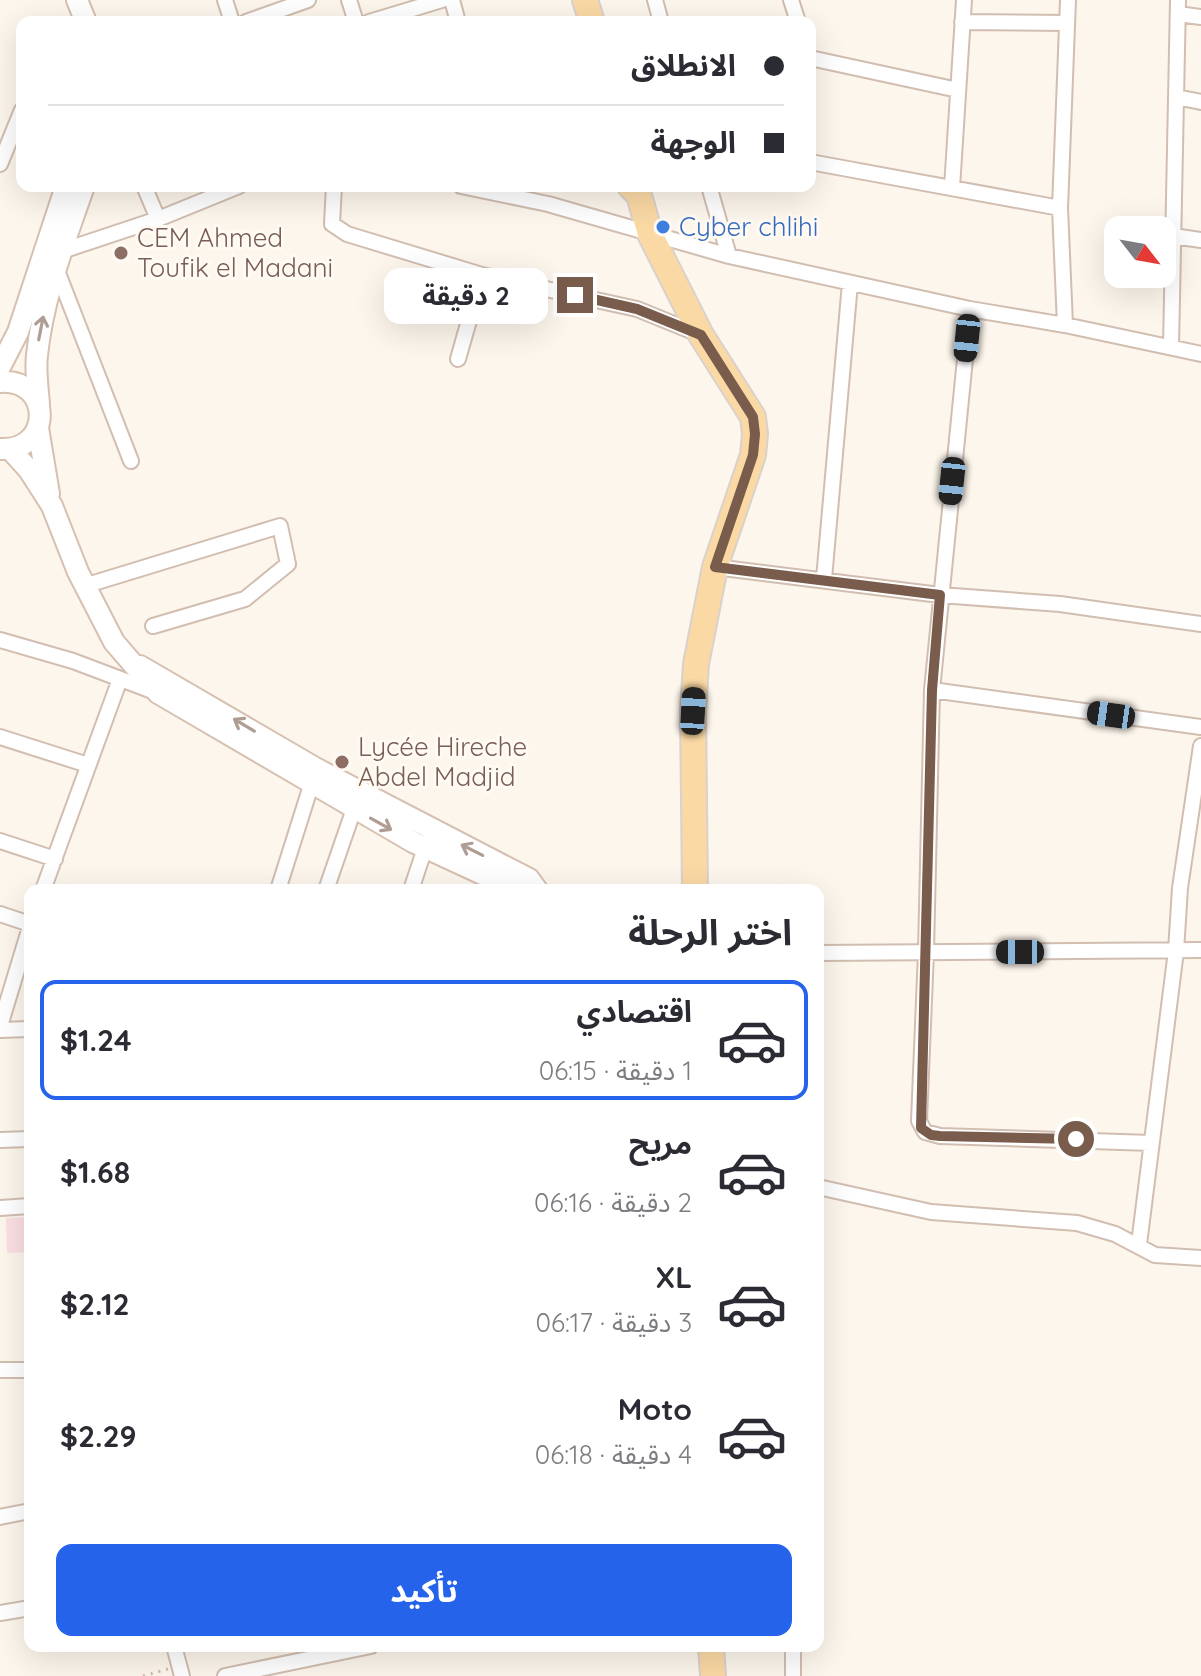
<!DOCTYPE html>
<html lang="ar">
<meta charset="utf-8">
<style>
:root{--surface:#fff;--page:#f7f7f7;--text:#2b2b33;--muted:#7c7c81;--line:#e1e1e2;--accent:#2563eb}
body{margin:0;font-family:Quicksand,"Noto Sans Arabic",sans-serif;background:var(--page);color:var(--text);direction:rtl;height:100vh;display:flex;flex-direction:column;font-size:30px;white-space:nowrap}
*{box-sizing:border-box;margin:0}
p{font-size:26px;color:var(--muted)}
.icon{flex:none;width:44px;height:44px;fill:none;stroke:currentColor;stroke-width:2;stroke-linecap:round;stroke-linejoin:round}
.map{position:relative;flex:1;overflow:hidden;direction:ltr}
.sheet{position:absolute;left:24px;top:884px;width:800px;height:768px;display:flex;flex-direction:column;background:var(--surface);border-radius:16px;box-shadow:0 8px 32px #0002;direction:rtl}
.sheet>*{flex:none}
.hud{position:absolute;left:16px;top:16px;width:800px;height:176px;border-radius:16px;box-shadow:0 8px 32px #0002;direction:rtl;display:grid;align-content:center;height:176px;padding:0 32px;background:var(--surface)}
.needle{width:52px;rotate:121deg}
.fabs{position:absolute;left:1104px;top:216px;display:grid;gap:16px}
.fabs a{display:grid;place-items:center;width:72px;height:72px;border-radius:16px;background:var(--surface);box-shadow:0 8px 32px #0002;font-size:40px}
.end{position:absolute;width:36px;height:36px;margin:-18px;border:10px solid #7a5c4d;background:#fff;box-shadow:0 0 0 4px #fff}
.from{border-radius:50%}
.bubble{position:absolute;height:56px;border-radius:16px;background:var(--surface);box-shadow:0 8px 32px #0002;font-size:26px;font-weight:700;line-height:56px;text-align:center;direction:rtl}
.car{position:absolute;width:24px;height:48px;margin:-24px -12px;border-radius:10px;box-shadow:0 0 6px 2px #0007;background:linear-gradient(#222 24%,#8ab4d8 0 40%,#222 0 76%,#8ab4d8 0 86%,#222 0)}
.hud b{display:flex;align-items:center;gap:28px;height:76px;font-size:30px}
.hud b+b{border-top:2px solid var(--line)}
.hud i{width:20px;height:20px;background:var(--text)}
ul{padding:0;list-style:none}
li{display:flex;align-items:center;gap:24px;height:120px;margin:0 16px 12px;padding:0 16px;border:4px solid transparent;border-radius:16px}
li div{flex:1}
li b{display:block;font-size:30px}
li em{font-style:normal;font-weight:700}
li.current{border-color:var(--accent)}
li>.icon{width:72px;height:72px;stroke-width:1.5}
h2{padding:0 32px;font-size:36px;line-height:96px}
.cta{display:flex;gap:16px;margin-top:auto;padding:16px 32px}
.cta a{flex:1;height:92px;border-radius:16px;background:var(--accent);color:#fff;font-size:32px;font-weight:700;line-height:92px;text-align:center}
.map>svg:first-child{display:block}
</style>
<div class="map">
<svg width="1201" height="1676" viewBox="0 0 1201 1676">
<rect width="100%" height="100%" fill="#fdf6ec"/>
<!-- medical -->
<path fill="#fbdfe3" d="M30,1217V1252L7,1253L6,1218Z"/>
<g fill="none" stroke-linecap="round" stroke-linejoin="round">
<defs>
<path id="street" d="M225,0L232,22
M349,0L356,22
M452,0L458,22
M655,0L661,22
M791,0L798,22
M1178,14L1201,17
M246,22L308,0
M369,22L442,0
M962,22L1067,23
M810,58L958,90
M1176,97L1201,102
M810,162L1060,208L1065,325
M0,164L22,110
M144,186L158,219
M334,186L332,224L347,234L482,275
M461,186L548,204L729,256L970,309L1065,325L1201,354
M709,186L729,256
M952,188L964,0
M1060,208L1068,0
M1173,236L1201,240
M56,253L158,219L239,186
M56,268L131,461
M970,309L932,690L926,952L919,1121L925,1132L940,1136L1151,1143
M1171,347L1178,0
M458,359L482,275L637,309L701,335
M715,567L940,595L1060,604L1201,624
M824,579L850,283
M84,586L280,526L288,564L245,599L153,626
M0,640L73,661L155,692
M932,690L1201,727
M0,737L88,765
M0,841L55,859
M43,890L120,679
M278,890L314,776
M326,890L357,800
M411,890L427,842
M0,914L30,924
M818,953L1201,950
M0,1026L30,927
M0,1030L30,1029
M0,1140L30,1139
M818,1187L931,1212L1077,1223L1115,1234L1155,1255L1201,1258
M0,1208L30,1206
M1139,1244L1176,951L1180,888L1201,746
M0,1370H30
M0,1517L30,1511
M0,1613L30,1608
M174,1646L182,1676
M225,1676L371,1646
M793,1676V1646"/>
<path id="secondary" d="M77,0L86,22
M0,367L18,332L66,186
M0,382C53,378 53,452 0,449
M39,405C38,389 35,371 37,355C43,297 65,241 84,186
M38,428L49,494
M10,449L29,470L52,506L78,572L114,642L158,693L413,842L517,890
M140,666L317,769L529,879L537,890"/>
<path id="primary" d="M585,0L592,22
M630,186L639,195L650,234L701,335L753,417L755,434L753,455L715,567L696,664L693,711L695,890
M711,1646L713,1676"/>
</defs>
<!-- street casing -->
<use href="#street" stroke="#d1beb0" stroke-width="18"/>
<!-- secondary casing -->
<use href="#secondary" stroke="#d6c0b0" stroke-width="24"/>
<!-- primary casing -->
<use href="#primary" stroke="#dad1cd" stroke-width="28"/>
<!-- path -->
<path stroke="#d9b8a5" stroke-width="3" stroke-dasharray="2 6" stroke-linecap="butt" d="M143,1676L168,1669"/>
<!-- street -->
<use href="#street" stroke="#fff" stroke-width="14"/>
<!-- secondary -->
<use href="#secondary" stroke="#fff" stroke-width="20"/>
<!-- primary -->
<use href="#primary" stroke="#fbd9a5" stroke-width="24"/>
</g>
<!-- one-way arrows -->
<defs><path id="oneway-shaft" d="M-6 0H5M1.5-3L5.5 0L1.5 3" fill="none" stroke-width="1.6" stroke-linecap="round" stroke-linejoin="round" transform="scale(2)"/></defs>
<g stroke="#af9d94">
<use href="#oneway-shaft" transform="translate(41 328) rotate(-79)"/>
<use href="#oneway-shaft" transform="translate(244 725) rotate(-149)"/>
<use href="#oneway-shaft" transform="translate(381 824) rotate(29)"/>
<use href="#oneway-shaft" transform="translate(472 850) rotate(-153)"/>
</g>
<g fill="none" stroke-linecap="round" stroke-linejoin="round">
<!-- route -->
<path stroke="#7a5c4d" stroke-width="10" d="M575,295L637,309L701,335L753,417L755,434L753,455L715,567L940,595L932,690L921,1128L931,1135L940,1136L1076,1139"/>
</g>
<!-- markers -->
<circle fill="#3f7fe0" stroke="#fffaf3" stroke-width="3" cx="663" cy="227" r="8"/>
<g fill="#8d6e63" stroke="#fffaf3" stroke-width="3">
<circle cx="121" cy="253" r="8"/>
<circle cx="342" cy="762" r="8"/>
</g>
<g text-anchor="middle" stroke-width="6" stroke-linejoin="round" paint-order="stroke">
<!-- shop labels -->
<g font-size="26" fill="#366cbe" stroke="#fffaf3" text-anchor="start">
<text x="679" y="236">Cyber chlihi</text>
</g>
<!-- education labels -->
<g font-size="26" fill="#785e54" stroke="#fffaf3" text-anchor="start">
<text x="137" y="247">CEM Ahmed<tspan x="137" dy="30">Toufik el Madani</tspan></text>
<text x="358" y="756">Lycée Hireche<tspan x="358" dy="30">Abdel Madjid</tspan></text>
</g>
</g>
</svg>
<div class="fabs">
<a><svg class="needle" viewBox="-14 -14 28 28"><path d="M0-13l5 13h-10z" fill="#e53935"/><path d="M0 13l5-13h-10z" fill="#7c7c81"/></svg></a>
</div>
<i class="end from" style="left:1076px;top:1139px"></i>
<i class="end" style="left:575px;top:295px"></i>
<div class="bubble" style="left:384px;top:268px;width:164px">2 دقيقة</div>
<i class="car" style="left:967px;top:338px;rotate:186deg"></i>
<i class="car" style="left:952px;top:481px;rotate:186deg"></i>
<i class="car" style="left:693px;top:711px;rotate:3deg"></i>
<i class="car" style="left:1111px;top:715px;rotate:278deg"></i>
<i class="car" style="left:1020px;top:952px;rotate:270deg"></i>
<div class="hud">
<b><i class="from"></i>الانطلاق</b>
<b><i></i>الوجهة</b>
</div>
<section class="sheet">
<h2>اختر الرحلة</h2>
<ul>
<li class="current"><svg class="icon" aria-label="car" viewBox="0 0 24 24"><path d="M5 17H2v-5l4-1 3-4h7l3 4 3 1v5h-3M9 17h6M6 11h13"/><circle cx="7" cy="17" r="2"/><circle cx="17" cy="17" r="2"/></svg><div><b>اقتصادي</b><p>1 دقيقة · 06:15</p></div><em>$1.24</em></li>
<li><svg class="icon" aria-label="car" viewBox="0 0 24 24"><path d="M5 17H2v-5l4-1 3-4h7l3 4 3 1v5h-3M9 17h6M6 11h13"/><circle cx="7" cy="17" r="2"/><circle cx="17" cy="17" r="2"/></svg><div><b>مريح</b><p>2 دقيقة · 06:16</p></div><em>$1.68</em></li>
<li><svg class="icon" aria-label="car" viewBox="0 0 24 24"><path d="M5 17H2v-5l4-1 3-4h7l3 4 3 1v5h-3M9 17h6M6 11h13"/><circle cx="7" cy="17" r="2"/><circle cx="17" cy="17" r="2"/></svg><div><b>XL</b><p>3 دقيقة · 06:17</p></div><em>$2.12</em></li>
<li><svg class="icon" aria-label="car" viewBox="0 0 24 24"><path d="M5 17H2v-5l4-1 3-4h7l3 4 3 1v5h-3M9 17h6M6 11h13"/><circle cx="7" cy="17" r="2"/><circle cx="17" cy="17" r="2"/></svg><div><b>Moto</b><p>4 دقيقة · 06:18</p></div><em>$2.29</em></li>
</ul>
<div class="cta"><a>تأكيد</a></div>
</section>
</div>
